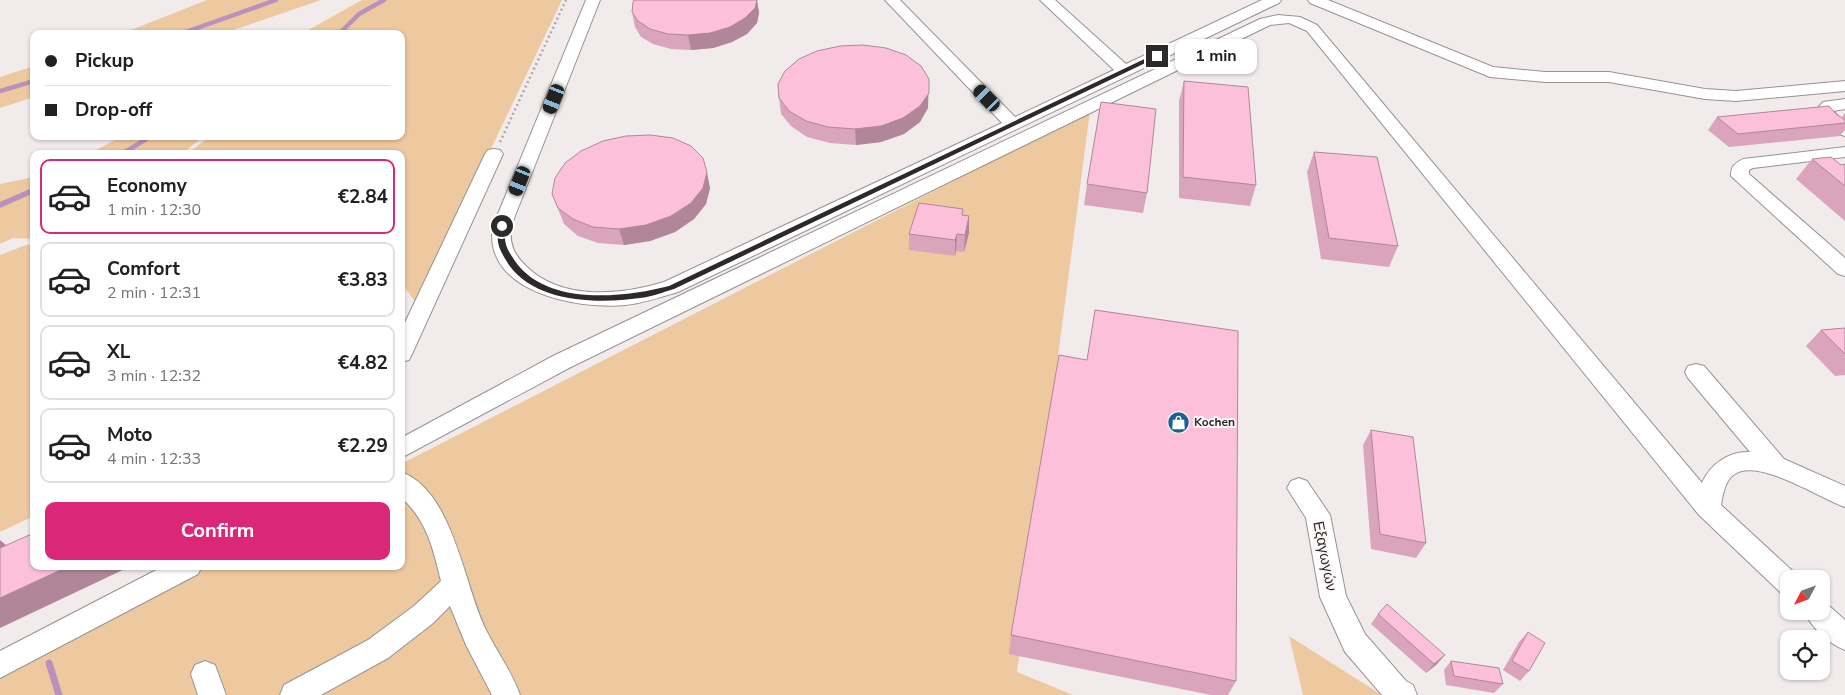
<!DOCTYPE html>
<meta charset="utf-8">
<style>
:root{--surface:#fff;--page:#f6f6f6;--text:#202124;--muted:#757577;--line:#e0e0e0;--accent:#db2777}
body{margin:0;font-family:"Nunito Sans",sans-serif;background:var(--page);color:var(--text);height:100vh;display:flex;flex-direction:column;font-size:19px;white-space:nowrap}
*{box-sizing:border-box;margin:0}
p{font-size:16px;color:var(--muted)}
.icon{flex:none;width:28px;height:28px;fill:none;stroke:currentColor;stroke-width:2;stroke-linecap:round;stroke-linejoin:round}
.map{position:relative;flex:1;overflow:hidden}
.drawer{position:absolute;left:30px;top:150px;width:375px;height:420px;display:flex;flex-direction:column;background:var(--surface);border-radius:10px;box-shadow:0 1px 4px #0004}
.drawer>*{flex:none}
.banner{position:absolute;left:30px;top:30px;width:375px;height:110px;border-radius:10px;box-shadow:0 1px 4px #0004;display:grid;align-content:center;height:110px;padding:0 15px;background:var(--surface)}
.needle{width:32px;rotate:229deg}
.controls{position:absolute;left:1780px;top:570px;display:grid;gap:10px}
.controls a{display:grid;place-items:center;width:50px;height:50px;border-radius:10px;background:var(--surface);box-shadow:0 1px 4px #0004;font-size:25px}
.end{position:absolute;width:22px;height:22px;margin:-11px;border:6px solid #2c2929;background:#fff;box-shadow:0 0 0 2px #fff}
.from{border-radius:50%}
.bubble{position:absolute;height:35px;border-radius:10px;background:var(--surface);box-shadow:0 1px 4px #0004;font-size:16px;font-weight:700;line-height:35px;text-align:center}
.car{position:absolute;width:15px;height:30px;margin:-15px -8px;border-radius:6px;box-shadow:0 0 4px 1px #0007;background:linear-gradient(#222 24%,#8ab4d8 0 40%,#222 0 76%,#8ab4d8 0 86%,#222 0)}
.banner b{display:flex;align-items:center;gap:18px;height:48px;font-size:19px}
.banner b+b{border-top:1px solid var(--line)}
.banner i{width:12px;height:12px;background:var(--text)}
ul{padding:9px 0 0;list-style:none}
li{display:flex;align-items:center;gap:15px;height:75px;margin:0 10px 8px;padding:0 5px;border:2px solid var(--line);border-radius:10px}
li div{flex:1}
li b{display:block;font-size:19px}
li em{font-style:normal;font-weight:700}
li.selected{border-color:var(--accent)}
li>.icon{width:45px;height:45px;stroke-width:1.5}
.primary-button{display:flex;gap:10px;margin-top:auto;padding:10px 15px}
.primary-button a{flex:1;height:58px;border-radius:10px;background:var(--accent);color:#fff;font-size:20px;font-weight:700;line-height:58px;text-align:center}
.map>svg:first-child{display:block}
</style>
<div class="map">
<svg width="1845" height="695" viewBox="0 0 1845 695">
<rect width="100%" height="100%" fill="#f2ebeb"/>
<!-- green -->
<path fill="#eec99f" d="M207,0H321L222,34H121Z
M362,0H562L417,304L401,283V154H186L211,136H401V34H301Z
M34,66V97L0,108V77Z
M1090,111L1017,672L1073,695H0V670L202,566H401V464Z
M122,136H204L182,154H89Z
M34,177V239L13,238L0,244V184Z
M34,244V516L0,532V255L26,245Z
M1289,636L1382,695H1303Z"/>
<g fill="none" stroke-linecap="round" stroke-linejoin="round">
<!-- stream-far2 -->
<path stroke="#ba91bc" stroke-width="4.5" d="M180,34L276,0
M339,34L359,14L384,0
M0,91L34,81
M122,154L151,136"/>
<!-- stream-far1 -->
<path stroke="#ba91bc" stroke-width="5.5" d="M0,205L34,190"/>
<!-- stream -->
<path stroke="#ba91bc" stroke-width="7" d="M49,663L59,695"/>
<defs>
<path id="minor" d="M586,0H600L511,226C509,244 514,255 527,267C562,301 622,295 664,282L1002,123L885,0H900L1015,117L1114,70L1040,0H1055L1126,64L1262,0H1281L1279,3L678,292C661,297 644,303 626,305C578,310 482,292 493,226Z
M1308,0H1328L1493,67L1545,72H1609L1705,89L1736,91L1845,81V91L1736,101L1705,99L1609,82H1545L1490,77L1310,3Z
M1278,15L1300,17L1317,25L1702,483C1710,464 1729,451 1750,452L1688,378L1685,372L1688,366L1696,364L1704,366L1784,459L1845,486V507C1821,499 1759,458 1735,474C1725,480 1723,494 1721,505L1798,576L1799,579H1789V595L1780,592L1699,515L1307,31L1289,23L1270,25L569,368L401,458V438L553,356L1260,19Z
M1845,99V109L1833,111L1845,123V136C1833,133 1819,122 1816,110L1823,102Z
M1845,147V157L1753,168L1749,170V174L1845,258V276L1838,274L1731,176C1731,166 1734,164 1743,159Z
M494,149L500,150L503,154L412,354L409,360L401,362V331L485,154L488,150Z
M401,472C453,490 464,586 486,630C497,652 512,672 520,695H492L466,645L450,606L432,624L388,658L321,695H280L284,685L368,640L414,606L441,581C433,548 427,521 401,497Z
M1299,478L1307,481L1330,515L1346,596L1365,634L1406,681L1413,685L1417,695H1382L1345,652L1320,597L1306,518L1287,488L1291,481Z
M164,566H202L198,574L0,678V651Z
M1821,601L1826,603L1845,620V650C1829,644 1811,627 1804,611H1821Z
M205,661L215,665L226,695H198L191,674L195,665Z"/>
</defs>
<!-- minor casing -->
<use href="#minor" stroke="#989292" stroke-width="2"/>
<!-- path -->
<path stroke="#aea9a9" stroke-width="2.5" stroke-dasharray="2 3" stroke-linecap="butt" d="M500,142L566,0"/>
<!-- minor -->
<use href="#minor" fill="#fff" fill-rule="evenodd"/>
</g>
<!-- wall -->
<path fill="#daa5bc" d="M634,0H757L759,13L757,23L747,34L732,42L713,48L691,50L671,49L653,44L641,37L635,27L632,12Z
M1184,81L1256,185L1250,206L1179,198V101Z
M779,98L928,108L920,122L904,134L881,142L856,145L830,143L807,137L791,126L781,114Z
M1845,113V130L1840,136L1729,147L1708,130L1717,117L1843,118L1842,117Z
M1314,152L1398,246L1389,267L1321,259L1307,172Z
M1812,159L1841,165L1845,164V221L1796,179Z
M1087,184L1147,193L1143,213L1084,205Z
M710,188L706,204L694,219L675,232L650,241L624,245L598,243L578,236L564,224L552,194Z
M963,216H969V233L964,252L956,251L955,256L909,250V234Z
M1095,310L1236,681L1228,695H1211L1009,654L1011,635L1087,360Z
M1845,328V375L1835,376L1806,346L1821,330Z
M1371,430L1426,543L1416,558L1371,549L1363,445Z
M1378,614L1437,664L1426,673L1371,624Z
M1528,632L1529,671L1520,681L1503,670L1519,642Z
M1451,661L1503,684L1494,693L1446,685L1444,670Z"/>
<!-- shaded-wall -->
<path fill="#b18699" d="M757,0L759,13L757,23L747,34L732,42L713,48L691,50L688,35Z
M929,79L928,108L920,122L904,134L881,142L856,145L855,129Z
M707,172L710,188L706,204L694,219L675,232L650,241L624,245L619,229Z
M969,216V233L964,252L965,235Z
M957,234L956,251L955,256V240Z
M0,540L20,557L0,550Z
M69,566H126L127,568L0,628V598Z
M1445,655L1437,664L1426,673L1434,664Z"/>
<!-- building -->
<path fill="#fdc0db" stroke="#b18699" d="M634,0H757L755,8L745,18L730,27L710,33L688,35L668,34L650,29L638,21L632,12L633,2Z
M863,45L886,48L906,55L921,66L929,79V93L920,106L903,118L881,126L855,129L828,127L806,121L789,111L779,98L778,84L785,71L799,59L817,51L840,46Z
M1184,81L1248,87L1256,185L1183,177Z
M1101,102L1156,109L1147,193L1087,184Z
M1829,106L1836,114L1845,120V123L1738,134L1717,117Z
M650,135L673,138L691,146L703,158L707,172L703,188L691,203L671,216L646,225L619,229L593,227L573,219L558,208L552,194L555,178L565,163L581,151L603,141L626,136Z
M1314,152L1377,157L1398,246L1329,238Z
M1831,157L1841,165L1845,164V186L1812,159Z
M919,203L963,209L962,215L969,216L965,235L957,234L955,240L909,234Z
M1095,310L1238,331L1236,681L1011,635L1059,355L1087,360Z
M1845,328V354L1821,330Z
M1371,430L1413,437L1426,543L1380,534Z
M34,533V566H69L0,598V548Z
M1387,604L1445,655L1434,664L1378,614Z
M1528,632L1545,643L1529,671L1512,661Z
M1451,661L1499,668L1503,684L1454,676Z"/>
<!-- route -->
<path fill="#2c2929" d="M1155,54L1160,56L674,289C663,292 652,297 640,298C598,304 536,303 509,265C500,251 495,243 499,226L502,224L506,226C503,242 506,248 515,261C546,306 623,298 669,286Z"/>
<!-- icons -->
<defs>
<symbol id="shop-disc" viewBox="-11 -11 22 22"><circle r="9.5" fill="#196195" stroke="#fff9f9"/><path d="M-5-2.5h2.3a2.7 3.5 0 0 1 5.4 0H5L5.5 6h-11ZM-1.5-2.5h3a1.5 2.3 0 0 0-3 0Z" fill="#fff"/></symbol>
</defs>
<g fill-rule="evenodd">
<use href="#shop-disc" x="1166" y="410" width="25" height="25"/>
</g>
<g text-anchor="middle" stroke-width="4" stroke-linejoin="round" paint-order="stroke">
<!-- poi labels -->
<g font-size="12" font-weight="bold" fill="#2c2929" stroke="#fff9f9" text-anchor="start">
<text x="1194" y="426">Kochen</text>
</g>
<!-- near-street labels -->
<g font-size="15" fill="#2c2929" stroke="#fff9f9">
<text transform="translate(1325 556) rotate(79)" y="5">Εξαγωγών</text>
</g>
</g>
</svg>
<div class="controls">
<a><svg class="needle" viewBox="-14 -14 28 28"><path d="M0-13l5 13h-10z" fill="#e53935"/><path d="M0 13l5-13h-10z" fill="#757577"/></svg></a>
<a><svg class="icon" aria-label="locate" viewBox="0 0 24 24"><circle cx="12" cy="12" r="6"/><path d="M12 2v4M12 18v4M2 12h4M18 12h4"/></svg></a>
</div>
<i class="end from" style="left:502px;top:226px"></i>
<i class="end" style="left:1157px;top:56px"></i>
<div class="bubble" style="left:1175px;top:39px;width:82px">1 min</div>
<i class="car" style="left:987px;top:98px;rotate:316deg"></i>
<i class="car" style="left:554px;top:99px;rotate:202deg"></i>
<i class="car" style="left:520px;top:181px;rotate:202deg"></i>
<div class="banner">
<b><i class="from"></i>Pickup</b>
<b><i></i>Drop-off</b>
</div>
<section class="drawer">
<ul>
<li class="selected"><svg class="icon" aria-label="car" viewBox="0 0 24 24"><path d="M5 17H2v-5l4-1 3-4h7l3 4 3 1v5h-3M9 17h6M6 11h13"/><circle cx="7" cy="17" r="2"/><circle cx="17" cy="17" r="2"/></svg><div><b>Economy</b><p>1 min · 12:30</p></div><em>€2.84</em></li>
<li><svg class="icon" aria-label="car" viewBox="0 0 24 24"><path d="M5 17H2v-5l4-1 3-4h7l3 4 3 1v5h-3M9 17h6M6 11h13"/><circle cx="7" cy="17" r="2"/><circle cx="17" cy="17" r="2"/></svg><div><b>Comfort</b><p>2 min · 12:31</p></div><em>€3.83</em></li>
<li><svg class="icon" aria-label="car" viewBox="0 0 24 24"><path d="M5 17H2v-5l4-1 3-4h7l3 4 3 1v5h-3M9 17h6M6 11h13"/><circle cx="7" cy="17" r="2"/><circle cx="17" cy="17" r="2"/></svg><div><b>XL</b><p>3 min · 12:32</p></div><em>€4.82</em></li>
<li><svg class="icon" aria-label="car" viewBox="0 0 24 24"><path d="M5 17H2v-5l4-1 3-4h7l3 4 3 1v5h-3M9 17h6M6 11h13"/><circle cx="7" cy="17" r="2"/><circle cx="17" cy="17" r="2"/></svg><div><b>Moto</b><p>4 min · 12:33</p></div><em>€2.29</em></li>
</ul>
<div class="primary-button"><a>Confirm</a></div>
</section>
</div>
